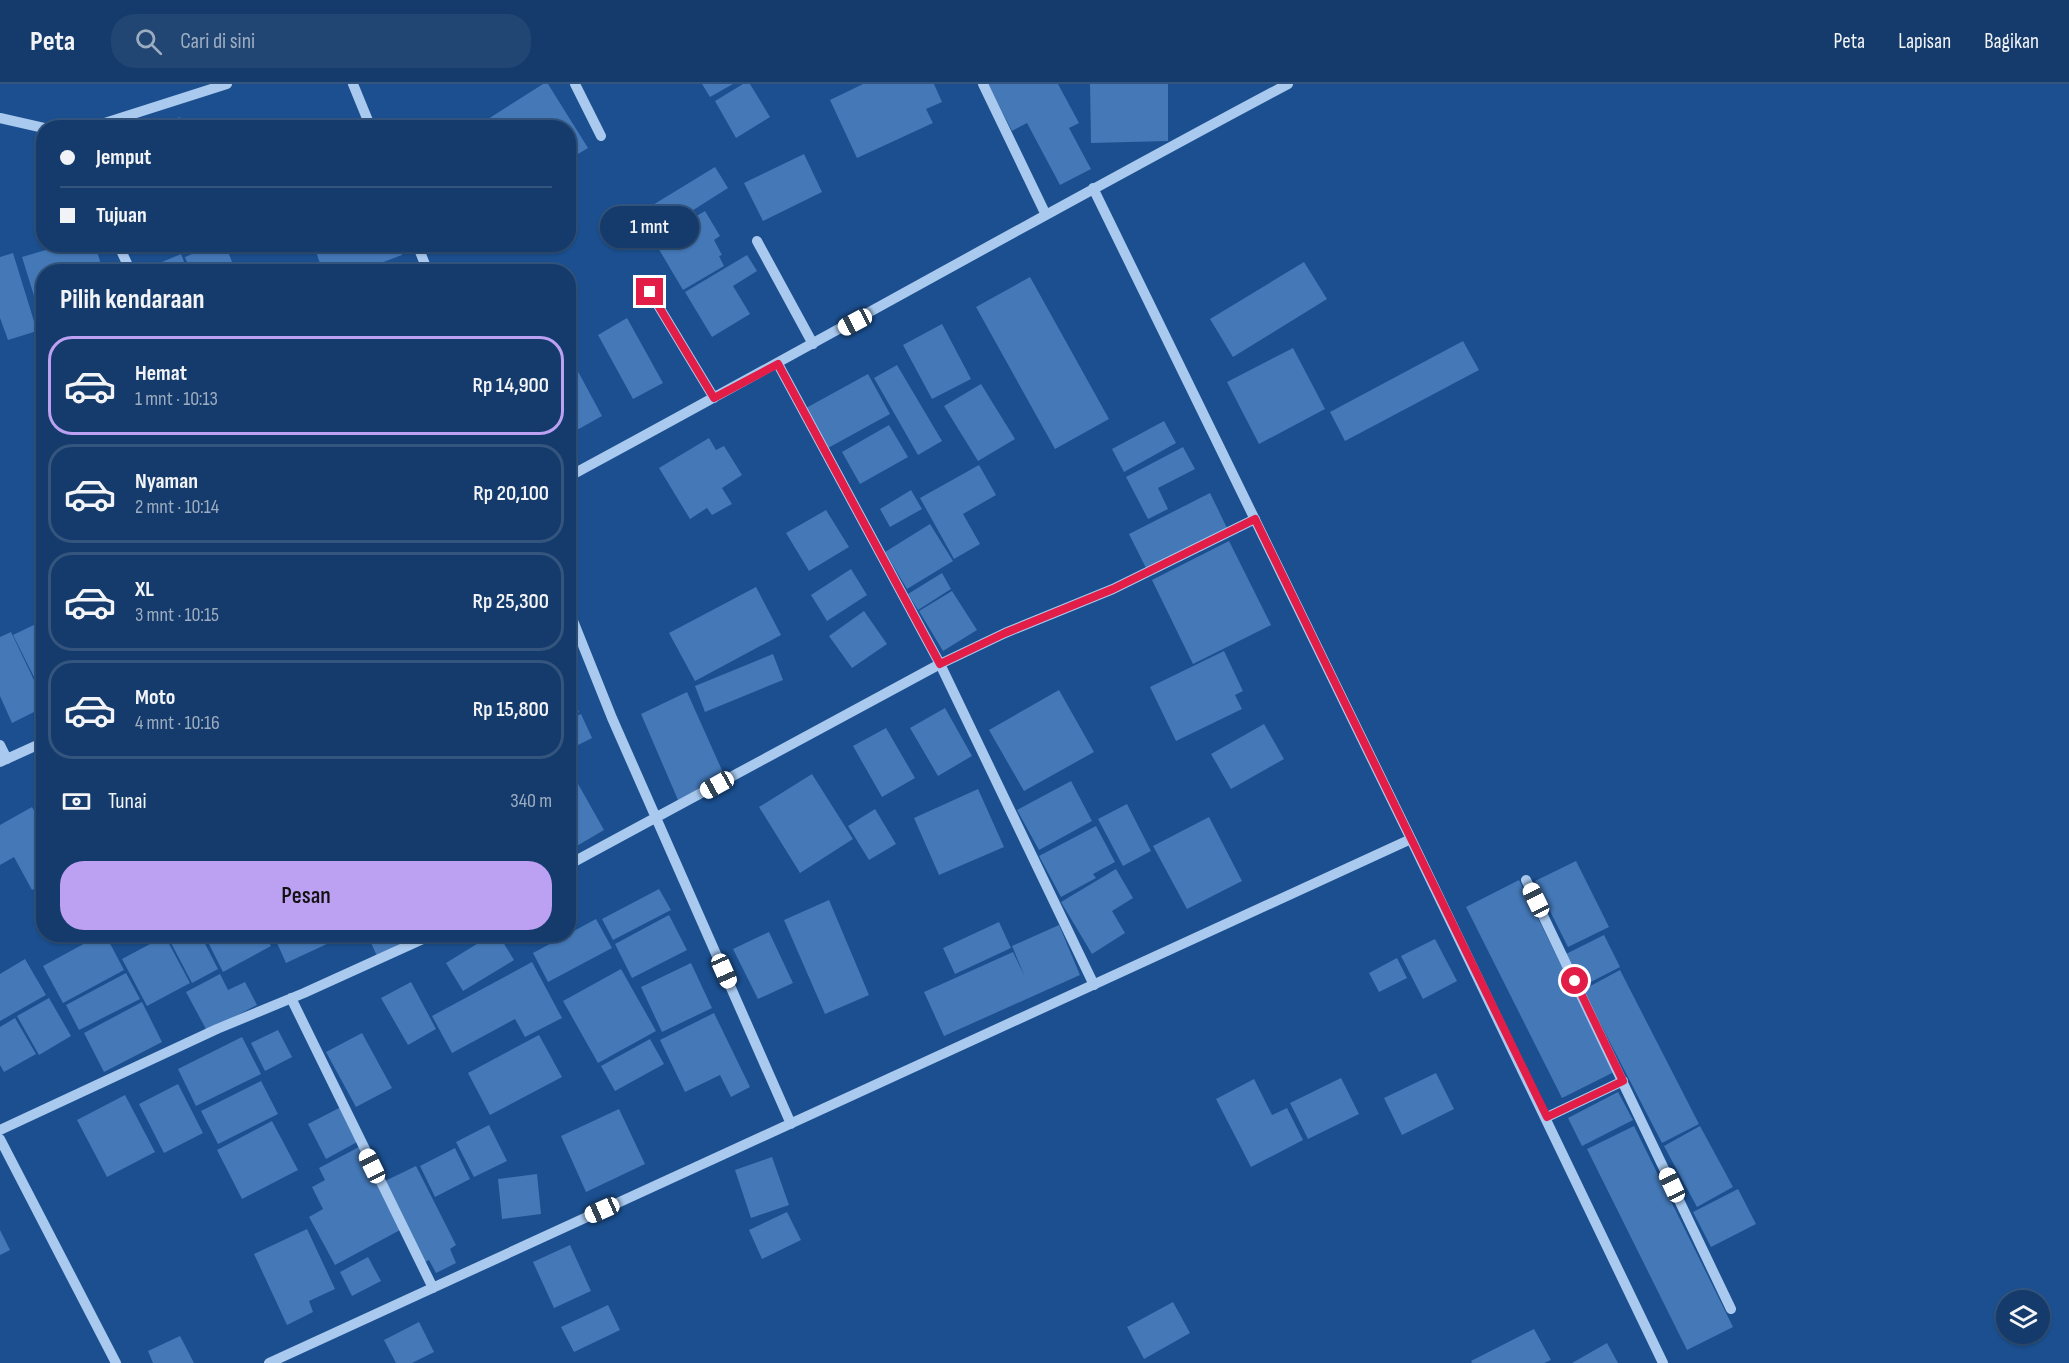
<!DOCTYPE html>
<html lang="id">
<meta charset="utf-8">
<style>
:root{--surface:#143b6b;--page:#214673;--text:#f1f3f6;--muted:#9dadc1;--line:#33557e;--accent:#bca0f2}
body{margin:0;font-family:"Sofia Sans Condensed",sans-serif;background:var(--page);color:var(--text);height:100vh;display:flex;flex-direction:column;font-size:22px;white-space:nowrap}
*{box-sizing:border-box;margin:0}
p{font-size:20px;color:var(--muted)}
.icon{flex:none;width:33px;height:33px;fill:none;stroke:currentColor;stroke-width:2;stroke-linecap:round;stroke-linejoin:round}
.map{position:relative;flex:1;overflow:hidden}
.side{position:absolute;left:36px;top:180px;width:540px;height:678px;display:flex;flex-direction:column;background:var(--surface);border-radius:24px;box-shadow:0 2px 4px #0004,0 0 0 2px var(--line)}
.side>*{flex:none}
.top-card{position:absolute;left:36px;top:36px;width:540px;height:132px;border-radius:24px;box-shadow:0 2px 4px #0004,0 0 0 2px var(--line);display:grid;align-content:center;height:132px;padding:0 24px;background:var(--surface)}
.controls{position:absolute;left:1996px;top:1206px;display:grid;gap:12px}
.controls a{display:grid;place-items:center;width:54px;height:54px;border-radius:50%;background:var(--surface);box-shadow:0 2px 4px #0004,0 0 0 2px var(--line);font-size:30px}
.end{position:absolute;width:27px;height:27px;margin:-14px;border:8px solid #e11d48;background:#fff;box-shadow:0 0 0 3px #fff}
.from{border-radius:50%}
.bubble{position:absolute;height:42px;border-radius:21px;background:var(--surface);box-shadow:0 2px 4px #0004,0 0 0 2px var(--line);font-size:20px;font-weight:600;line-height:42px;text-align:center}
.car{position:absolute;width:18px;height:36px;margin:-18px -9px;border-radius:8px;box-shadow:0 0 4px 2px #0007;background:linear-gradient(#fff 24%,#345 0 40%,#fff 0 76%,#345 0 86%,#fff 0)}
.top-card b{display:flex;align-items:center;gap:21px;height:57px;font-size:22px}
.top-card b+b{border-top:2px solid var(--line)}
.top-card i{width:15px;height:15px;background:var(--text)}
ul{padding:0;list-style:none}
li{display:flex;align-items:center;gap:18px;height:99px;margin:0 12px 9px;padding:0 12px;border:3px solid var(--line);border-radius:24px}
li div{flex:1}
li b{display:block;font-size:22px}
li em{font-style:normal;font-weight:600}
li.active{border-color:var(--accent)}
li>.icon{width:54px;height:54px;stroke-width:1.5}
h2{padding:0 24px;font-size:27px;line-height:72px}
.pay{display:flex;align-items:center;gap:15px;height:66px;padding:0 24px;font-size:22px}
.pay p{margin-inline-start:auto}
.primary-button{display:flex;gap:12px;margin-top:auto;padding:12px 24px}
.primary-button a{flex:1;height:69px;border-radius:24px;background:var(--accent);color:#111;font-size:24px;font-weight:600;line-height:69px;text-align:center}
header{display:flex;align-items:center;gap:36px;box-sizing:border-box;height:84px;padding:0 30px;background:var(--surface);border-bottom:2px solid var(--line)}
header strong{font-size:28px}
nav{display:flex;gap:33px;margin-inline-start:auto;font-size:21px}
.search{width:420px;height:54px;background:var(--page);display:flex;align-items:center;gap:15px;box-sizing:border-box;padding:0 21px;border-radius:24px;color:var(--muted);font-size:22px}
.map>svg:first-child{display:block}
</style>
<header>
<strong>Peta</strong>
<div class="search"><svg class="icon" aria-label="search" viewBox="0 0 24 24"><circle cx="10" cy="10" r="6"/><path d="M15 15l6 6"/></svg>Cari di sini</div>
<nav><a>Peta</a><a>Lapisan</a><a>Bagikan</a></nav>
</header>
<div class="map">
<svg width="2069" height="1279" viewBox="0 0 2069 1279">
<rect width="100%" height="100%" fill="#1b4f8f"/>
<!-- building -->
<path fill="#4478b7" d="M543,0H548L588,64L568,76V44H493L488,35Z
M702,0H733L710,13Z
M743,0H750L770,33L736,54L715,17Z
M863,0H934L942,18L926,25L933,39L857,74L830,16Z
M988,0H1058L1079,39L1069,44L1091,85L1060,101L1027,39L1012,47Z
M1090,0H1168V57L1091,59Z
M180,33L184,44H153V43Z
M804,70L822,108L763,137L744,99Z
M715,83L728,104L657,149L643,127Z
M705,127L720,152L714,156L722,171L719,172L724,182L683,206L654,157Z
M55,160H95L103,188H44L43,241L22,173L56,163Z
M181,160H205V161L184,169Z
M215,160H225L236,188H191L185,173Z
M318,160H398L402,171L357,188H323L314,162Z
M13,169L37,247L8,256L0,234V173Z
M181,170L188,188H152L150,183Z
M747,171L757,187L733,202L750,230L712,253L685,208Z
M1304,178L1327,215L1233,273L1210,235Z
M1030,193L1109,335L1055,365L976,223Z
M627,234L663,299L633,315L598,251Z
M942,240L971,295L932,315L903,261Z
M1463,257L1479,286L1345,357L1330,328Z
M1293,264L1325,325L1259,360L1227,298Z
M574,280L602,332L568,351V283Z
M897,281L942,357L918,371L874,294Z
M868,290L890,330L828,364L806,324Z
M981,300L1015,355L978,377L944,322Z
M1164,337L1176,359L1124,388L1112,365Z
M889,341L908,373L860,400L842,368Z
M709,354L716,366L724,362L742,391L722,404L732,420L712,431L707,424L690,435L659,384Z
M1183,363L1195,385L1158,404L1168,425L1148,435L1126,393Z
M979,381L996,411L963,430L980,460L954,475L920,414Z
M911,406L922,425L890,443L880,425Z
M1210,409L1227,444L1146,484L1129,450Z
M826,426L849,463L809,487L786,449Z
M930,440L953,477L907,505L885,468Z
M1229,457L1271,541L1193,580L1152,496Z
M851,485L867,511L827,537L811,511Z
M942,489L951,505L918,526L908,510Z
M756,503L781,551L695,597L669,549Z
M952,507L977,546L943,567L919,527Z
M864,527L887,560L852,584L829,552Z
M44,536V613L13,551Z
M11,548L44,617V623L12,639L0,612V553Z
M1224,567L1243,607L1235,611L1242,625L1176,657L1150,603Z
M773,570L783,596L705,628L695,602Z
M568,606L579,628L568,633Z
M1059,606L1094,668L1024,707L989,646Z
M687,608L725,693L678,716L641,630Z
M945,624L972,672L938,692L910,644Z
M581,630L592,654L568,666V636Z
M1264,640L1284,675L1231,705L1211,670Z
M886,644L915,694L882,713L853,662Z
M812,690L853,755L800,789L759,723Z
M1071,697L1092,737L1039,766L1017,726Z
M577,698L604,746L575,763L568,750V702Z
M978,705L1004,763L939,791L914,734Z
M44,706V729L34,711Z
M1127,720L1151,767L1123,782L1098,735Z
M32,723L44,744V800L32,806L14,773L0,781V741Z
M875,725L896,760L869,776L848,742Z
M1209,733L1242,797L1187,825L1153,762Z
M1096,742L1115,778L1093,790L1096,794L1061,813L1039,772Z
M1576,777L1609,843L1568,863L1535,797Z
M1116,785L1133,814L1112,827L1125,849L1092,870L1061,818Z
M1519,796L1614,988L1562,1014L1466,823Z
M659,805L671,826L613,856L602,835Z
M829,816L869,911L825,930L784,836Z
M669,831L687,866L632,894L615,860Z
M596,835L612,864L548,898L533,869Z
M999,838L1011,864L955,890L943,864Z
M1059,841L1080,891L944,952L924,908L1013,868L1025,893L1012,862Z
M769,848L793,899L758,915L733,865Z
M102,850H105L124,886L63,919L43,882Z
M188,850H200L218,885L192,899L171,859Z
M208,850H265L271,862L223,888L205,852Z
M273,850H326L329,859L286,879Z
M367,850H404L407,858L377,872Z
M493,850H498L514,876L463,907L446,879Z
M1604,851L1620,883L1583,902L1566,870Z
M165,852L190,899L147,922L122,875Z
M1435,855L1457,897L1423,915L1401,872Z
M1397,874L1407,894L1379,908L1369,889Z
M25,875L46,911L0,937V890Z
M532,878L562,934L525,953L515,935L452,969L432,932Z
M691,879L712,924L662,948L641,903Z
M621,885L656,947L598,979L563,917Z
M1620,886L1699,1040L1662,1059L1583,906Z
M126,889L140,915L79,946L66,921Z
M220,890L228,906L245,898L257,921L207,947L186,908Z
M411,898L436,945L408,961L381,914Z
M49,914L71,952L39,971L17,932Z
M142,918L162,958L104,988L84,949Z
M714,929L750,1003L731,1013L720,991L685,1008L660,956Z
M15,934L36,970L4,988L0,981V943Z
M278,946L292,973L265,987L251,959Z
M362,949L392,1004L356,1023L326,968Z
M539,951L562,993L490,1031L468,989Z
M242,953L261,990L196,1022L178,985Z
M650,955L664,980L615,1007L601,982Z
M1436,989L1454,1025L1402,1051L1384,1014Z
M1341,994L1359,1030L1308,1055L1290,1019Z
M1254,995L1272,1031L1287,1024L1303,1056L1251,1083L1216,1015Z
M261,997L278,1030L218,1060L201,1027Z
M178,1000L203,1049L164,1069L139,1020Z
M1618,1008L1633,1036L1582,1062L1568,1034Z
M125,1011L155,1068L107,1093L77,1036Z
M341,1023L359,1057L326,1075L308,1040Z
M619,1025L645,1080L586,1108L561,1052Z
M272,1037L298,1086L242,1115L217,1066Z
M489,1041L507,1077L474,1093L456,1058Z
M1634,1042L1733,1243L1687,1266L1587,1065Z
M1700,1042L1733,1103L1697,1123L1664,1062Z
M359,1063L402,1145L335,1181L309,1133L323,1125L312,1103L325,1096L319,1084Z
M455,1064L470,1095L435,1113L420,1082Z
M772,1073L789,1121L751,1134L735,1086Z
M416,1082L456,1161L450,1165L456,1179L436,1189L429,1176L423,1179L383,1098Z
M537,1090L541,1130L502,1135L498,1095Z
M1738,1105L1756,1140L1711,1163L1693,1128Z
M787,1128L801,1156L762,1175L749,1146Z
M307,1145L335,1205L309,1217L313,1228L287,1241L254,1170Z
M0,1146L10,1166L0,1171Z
M570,1161L591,1207L554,1224L533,1178Z
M368,1173L381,1197L352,1212L340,1188Z
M1173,1218L1190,1249L1144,1275L1127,1243Z
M608,1221L620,1246L574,1268L561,1243Z
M419,1238L434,1268L412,1279H396L384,1256Z
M1534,1245L1551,1276L1544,1279H1472L1471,1277Z
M180,1252L194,1279H153L148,1267Z
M1607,1259L1618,1279H1572Z"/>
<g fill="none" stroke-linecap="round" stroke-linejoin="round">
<!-- minor -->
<path stroke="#a9c9ee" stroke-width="10" d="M353,0L371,44
M575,0L601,52
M983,0L1046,131
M0,34L44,44
M89,44L227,0
M757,157L813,260
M118,160L131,188
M417,160L428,188
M650,208L714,314
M778,280L940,580L1094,901
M568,393C809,263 1047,128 1288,0
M568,524L612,634L791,1040
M0,661L7,675
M0,678L44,658
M1411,755L1663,1279
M568,781L940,580L1005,549L1113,505L1255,435
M1526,796L1731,1225
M291,914L433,1204
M1547,1033L1623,997
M0,1046L217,945L304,909L434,850
M0,1055L116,1279
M269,1279L1411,755L1093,104"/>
</g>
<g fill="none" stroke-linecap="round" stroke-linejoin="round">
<!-- route -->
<path stroke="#e11d48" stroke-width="8" d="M650,208L714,314L778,280L940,580L1005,549L1113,505L1255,435L1547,1033L1623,997L1575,897"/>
</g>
</svg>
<div class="controls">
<a><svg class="icon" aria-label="layers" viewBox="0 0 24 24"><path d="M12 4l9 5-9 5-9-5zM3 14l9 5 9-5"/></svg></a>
</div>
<i class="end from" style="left:1575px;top:897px"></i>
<i class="end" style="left:650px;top:208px"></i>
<div class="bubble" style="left:600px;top:122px;width:99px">1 mnt</div>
<i class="car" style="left:855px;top:238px;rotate:242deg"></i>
<i class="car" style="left:717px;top:701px;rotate:241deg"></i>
<i class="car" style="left:1536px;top:816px;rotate:334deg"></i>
<i class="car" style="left:724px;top:887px;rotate:156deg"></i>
<i class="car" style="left:372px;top:1082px;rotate:334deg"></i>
<i class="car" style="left:1672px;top:1101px;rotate:335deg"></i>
<i class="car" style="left:602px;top:1126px;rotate:246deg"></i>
<div class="top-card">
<b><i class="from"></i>Jemput</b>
<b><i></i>Tujuan</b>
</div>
<section class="side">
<h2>Pilih kendaraan</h2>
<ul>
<li class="active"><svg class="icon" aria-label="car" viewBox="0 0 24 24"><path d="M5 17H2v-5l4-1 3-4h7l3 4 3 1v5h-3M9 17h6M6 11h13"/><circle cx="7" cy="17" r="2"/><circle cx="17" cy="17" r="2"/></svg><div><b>Hemat</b><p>1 mnt · 10:13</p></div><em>Rp 14,900</em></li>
<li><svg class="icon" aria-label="car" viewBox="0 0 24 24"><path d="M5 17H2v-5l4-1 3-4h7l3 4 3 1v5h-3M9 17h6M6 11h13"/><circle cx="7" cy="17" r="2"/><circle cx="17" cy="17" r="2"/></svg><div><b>Nyaman</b><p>2 mnt · 10:14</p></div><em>Rp 20,100</em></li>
<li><svg class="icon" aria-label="car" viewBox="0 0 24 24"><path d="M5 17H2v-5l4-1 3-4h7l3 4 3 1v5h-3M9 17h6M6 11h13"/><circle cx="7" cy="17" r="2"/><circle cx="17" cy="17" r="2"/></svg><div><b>XL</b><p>3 mnt · 10:15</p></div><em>Rp 25,300</em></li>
<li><svg class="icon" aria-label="car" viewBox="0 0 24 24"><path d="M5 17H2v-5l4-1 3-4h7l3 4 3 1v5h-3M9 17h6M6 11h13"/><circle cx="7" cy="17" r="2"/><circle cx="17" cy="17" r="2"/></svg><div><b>Moto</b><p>4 mnt · 10:16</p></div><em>Rp 15,800</em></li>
</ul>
<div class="pay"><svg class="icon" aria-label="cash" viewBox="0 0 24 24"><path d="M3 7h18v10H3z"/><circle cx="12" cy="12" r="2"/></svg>Tunai<p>340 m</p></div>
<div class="primary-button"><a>Pesan</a></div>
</section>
</div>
